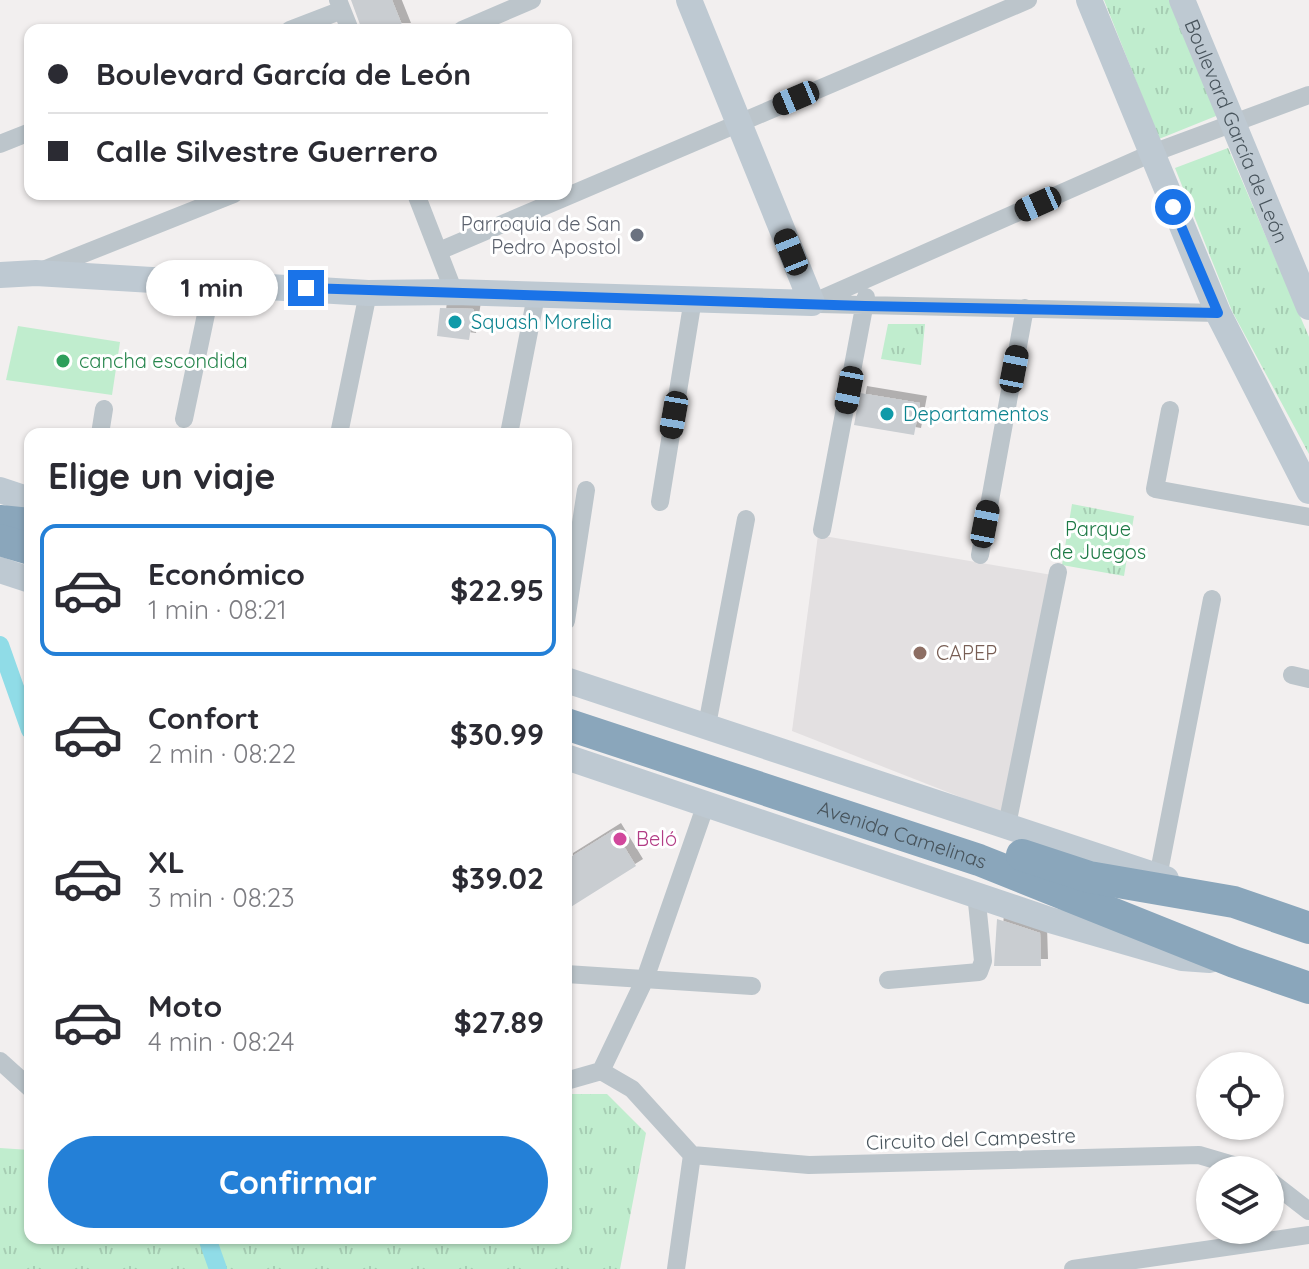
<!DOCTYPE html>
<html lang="es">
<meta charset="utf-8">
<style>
:root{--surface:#fff;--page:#f7f7f7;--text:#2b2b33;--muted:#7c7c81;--line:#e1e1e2;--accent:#2480d7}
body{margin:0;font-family:Quicksand,sans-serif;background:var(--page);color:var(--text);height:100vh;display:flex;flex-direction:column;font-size:30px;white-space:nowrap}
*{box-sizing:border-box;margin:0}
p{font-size:26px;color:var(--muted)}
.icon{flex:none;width:44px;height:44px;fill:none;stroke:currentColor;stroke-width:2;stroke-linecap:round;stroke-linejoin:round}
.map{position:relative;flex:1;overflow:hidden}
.sheet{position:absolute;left:24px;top:428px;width:548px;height:816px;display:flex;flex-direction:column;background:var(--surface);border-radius:16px;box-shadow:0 2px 6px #0004}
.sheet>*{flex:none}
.hud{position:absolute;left:24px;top:24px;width:548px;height:176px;border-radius:16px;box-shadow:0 2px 6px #0004;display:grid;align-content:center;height:176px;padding:0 24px;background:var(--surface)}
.tools{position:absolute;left:1196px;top:1052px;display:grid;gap:16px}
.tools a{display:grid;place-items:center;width:88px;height:88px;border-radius:50%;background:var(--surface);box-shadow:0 2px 6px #0004;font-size:40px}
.end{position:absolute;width:36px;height:36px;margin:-18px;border:10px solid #1a73e8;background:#fff;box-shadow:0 0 0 4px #fff}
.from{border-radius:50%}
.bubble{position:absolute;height:56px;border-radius:28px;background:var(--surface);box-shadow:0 2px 6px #0004;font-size:26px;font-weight:700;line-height:56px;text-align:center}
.car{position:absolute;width:24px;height:48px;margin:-24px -12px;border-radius:10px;box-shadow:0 0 6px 2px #0007;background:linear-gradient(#222 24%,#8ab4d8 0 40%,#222 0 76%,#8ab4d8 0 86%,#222 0)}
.hud b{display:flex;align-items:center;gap:28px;height:76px;font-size:30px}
.hud b+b{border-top:2px solid var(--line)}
.hud i{width:20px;height:20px;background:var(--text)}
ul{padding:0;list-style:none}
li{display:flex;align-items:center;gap:24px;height:132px;margin:0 16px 12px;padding:0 8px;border:4px solid transparent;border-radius:16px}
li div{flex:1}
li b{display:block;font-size:30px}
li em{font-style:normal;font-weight:700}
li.active{border-color:var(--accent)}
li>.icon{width:72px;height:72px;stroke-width:1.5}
h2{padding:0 24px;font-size:36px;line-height:96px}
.primary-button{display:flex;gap:16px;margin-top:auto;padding:16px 24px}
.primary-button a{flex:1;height:92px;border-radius:48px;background:var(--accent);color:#fff;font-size:32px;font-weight:700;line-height:92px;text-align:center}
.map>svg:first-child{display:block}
</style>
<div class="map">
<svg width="1309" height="1269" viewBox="0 0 1309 1269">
<defs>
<pattern id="grass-tufts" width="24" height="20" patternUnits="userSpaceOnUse" patternTransform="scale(2)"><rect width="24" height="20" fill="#c0edce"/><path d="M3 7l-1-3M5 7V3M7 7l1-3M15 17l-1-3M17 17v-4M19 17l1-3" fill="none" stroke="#a6cdb3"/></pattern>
<filter id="shadow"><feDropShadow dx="7" dy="-7" stdDeviation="0" flood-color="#0004"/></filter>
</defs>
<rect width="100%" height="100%" fill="#f2efef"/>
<!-- education -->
<path fill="#e3e0e1" d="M818,535L1052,575L1006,815L792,731Z"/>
<!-- grass -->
<path fill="url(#grass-tufts)" d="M1104,0H1175L1221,114L1159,139Z
M1228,148L1309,337V454L1232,311L1175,168Z
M888,324H925L921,365L881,359Z
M1072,504L1134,516L1124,576L1062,565Z
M569,1094H607L646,1133L620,1269H0V1148L30,1150V1238H566V1096Z"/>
<!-- garden -->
<path fill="#c0edce" d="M18,326L120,342L112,395L6,380Z"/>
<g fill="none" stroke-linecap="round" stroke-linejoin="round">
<!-- canal -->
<path stroke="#90dce7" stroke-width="18" d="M0,645L30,730
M207,1238L218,1269"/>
</g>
<!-- building -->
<path fill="#c9cdd1" filter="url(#shadow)" d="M351,0H392L404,30H362Z
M440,308L474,309L469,340L437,336Z
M860,393L920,403L914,435L854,425Z
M614,830L636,866L566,910V860Z
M997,919L1040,933L1041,966H994Z"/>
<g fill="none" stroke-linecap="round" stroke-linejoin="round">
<!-- street -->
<path stroke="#bcc5cb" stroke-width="18" d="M338,0L350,30
M290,30L342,10
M462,30L532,0
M0,144L30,132
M416,194L454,292
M439,251L1028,0
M43,270L234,194
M812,303L1150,154L1309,95
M819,304L1218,313
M1170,410L1155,489L1309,517
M184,419L213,281
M100,434L104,409
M339,434L368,293
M509,434L536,296
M660,502L693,299
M822,530L866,297
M980,555L1025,308
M566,621L586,490
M1292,675L1309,679
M707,725L746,519
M1007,825L1058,572
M1158,877L1212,599
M566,974L752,986
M888,980L979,972L983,961L976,893
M0,1061L30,1088
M601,1071L645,979L706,804
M566,1081L601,1071L632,1089L692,1155L809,1165L1199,1155L1250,1170
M1270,1181L1309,1211
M676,1269L692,1155
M1073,1269L1309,1235"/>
<!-- secondary -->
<g stroke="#bec9d2" stroke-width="26">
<path d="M1089,0L1218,313L1309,491"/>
<path id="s1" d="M1182,0L1309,307"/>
<path d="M0,275L36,273L368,293L454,292L812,303L689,0"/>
<path d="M0,490L30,500"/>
<path d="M0,570L30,580"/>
<path d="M566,680L1166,879"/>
<path d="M566,757L1050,920L1182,958L1210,960"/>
</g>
<!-- highway -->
<g stroke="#8aa6bb" stroke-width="32">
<path d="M0,521L30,524"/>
<path d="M0,540L30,549"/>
<path id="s2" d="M566,724L979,860L1234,962L1309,988"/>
<path d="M1022,855L1089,877L1234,902L1309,928"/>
</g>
</g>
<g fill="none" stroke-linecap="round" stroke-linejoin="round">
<!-- route -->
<path stroke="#1a73e8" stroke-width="10" d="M306,288L865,306L1218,313L1173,207"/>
</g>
<!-- markers -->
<circle fill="#6b7280" stroke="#fff" stroke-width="3" cx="637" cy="235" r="8"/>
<g fill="#0f9aa8" stroke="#fff" stroke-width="3">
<circle cx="455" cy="322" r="8"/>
<circle cx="887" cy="414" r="8"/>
</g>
<circle fill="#2e9e5b" stroke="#fff" stroke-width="3" cx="63" cy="361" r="8"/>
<circle fill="#8d6e63" stroke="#fff" stroke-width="3" cx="920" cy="653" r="8"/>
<circle fill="#d1479c" stroke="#fff" stroke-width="3" cx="620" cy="839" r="8"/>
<g text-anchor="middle" stroke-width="6" stroke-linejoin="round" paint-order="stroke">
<!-- street labels -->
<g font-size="20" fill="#48545c" stroke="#fff">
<text dy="7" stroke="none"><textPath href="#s1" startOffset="142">Boulevard García de León</textPath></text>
<text dy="7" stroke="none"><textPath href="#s2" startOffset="354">Avenida Camelinas</textPath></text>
<text transform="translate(971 1139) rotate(-2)" y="7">Circuito del Campestre</text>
</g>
<!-- worship labels -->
<g font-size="20" fill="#5b616d" stroke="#fff" text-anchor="end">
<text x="621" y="231">Parroquia de San<tspan x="621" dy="23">Pedro Apostol</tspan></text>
</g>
<!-- culture labels -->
<g font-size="20" fill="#0d838f" stroke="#fff" text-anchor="start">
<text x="471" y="329">Squash Morelia</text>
<text x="903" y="421">Departamentos</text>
</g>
<!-- leisure labels -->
<g font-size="20" fill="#27864d" stroke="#fff" text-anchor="start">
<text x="79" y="368">cancha escondida</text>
</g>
<!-- park labels -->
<g font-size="20" fill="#1c7944" stroke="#fff">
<text x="1098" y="536">Parque<tspan x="1098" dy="23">de Juegos</tspan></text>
</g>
<!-- education labels -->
<g font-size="20" fill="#785e54" stroke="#fff" text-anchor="start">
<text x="936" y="660">CAPEP</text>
</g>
<!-- hotel labels -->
<g font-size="20" fill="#b23c85" stroke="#fff" text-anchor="start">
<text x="636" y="846">Beló</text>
</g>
</g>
</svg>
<div class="tools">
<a><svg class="icon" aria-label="locate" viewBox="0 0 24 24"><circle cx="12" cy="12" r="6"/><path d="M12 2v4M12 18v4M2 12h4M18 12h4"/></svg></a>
<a><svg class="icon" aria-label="layers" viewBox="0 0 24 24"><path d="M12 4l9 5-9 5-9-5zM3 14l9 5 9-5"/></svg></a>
</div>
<i class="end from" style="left:1173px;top:207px"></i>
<i class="end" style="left:306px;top:288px"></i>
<div class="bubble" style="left:146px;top:260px;width:132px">1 min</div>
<i class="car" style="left:796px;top:98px;rotate:247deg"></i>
<i class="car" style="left:1038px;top:204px;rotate:246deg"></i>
<i class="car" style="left:791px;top:252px;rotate:338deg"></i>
<i class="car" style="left:1014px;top:369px;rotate:11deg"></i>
<i class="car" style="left:849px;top:390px;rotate:191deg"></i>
<i class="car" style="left:674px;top:415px;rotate:190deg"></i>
<i class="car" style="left:985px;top:524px;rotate:11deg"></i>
<div class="hud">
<b><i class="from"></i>Boulevard García de León</b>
<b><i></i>Calle Silvestre Guerrero</b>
</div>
<section class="sheet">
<h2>Elige un viaje</h2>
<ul>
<li class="active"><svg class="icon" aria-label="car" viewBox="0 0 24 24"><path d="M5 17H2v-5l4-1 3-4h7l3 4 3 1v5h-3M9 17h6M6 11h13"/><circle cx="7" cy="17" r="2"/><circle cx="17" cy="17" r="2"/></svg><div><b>Económico</b><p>1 min · 08:21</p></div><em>$22.95</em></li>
<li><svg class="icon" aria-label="car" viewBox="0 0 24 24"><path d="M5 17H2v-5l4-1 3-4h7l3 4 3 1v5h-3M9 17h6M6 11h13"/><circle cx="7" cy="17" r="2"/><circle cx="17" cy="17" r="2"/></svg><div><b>Confort</b><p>2 min · 08:22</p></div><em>$30.99</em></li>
<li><svg class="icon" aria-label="car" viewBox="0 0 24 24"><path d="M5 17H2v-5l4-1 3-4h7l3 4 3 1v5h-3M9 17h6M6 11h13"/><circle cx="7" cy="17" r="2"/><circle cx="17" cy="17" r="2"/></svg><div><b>XL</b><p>3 min · 08:23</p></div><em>$39.02</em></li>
<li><svg class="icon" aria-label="car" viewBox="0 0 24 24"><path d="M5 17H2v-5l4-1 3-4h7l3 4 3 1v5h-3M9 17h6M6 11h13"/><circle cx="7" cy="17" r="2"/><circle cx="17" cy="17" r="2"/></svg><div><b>Moto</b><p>4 min · 08:24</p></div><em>$27.89</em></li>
</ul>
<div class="primary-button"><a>Confirmar</a></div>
</section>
</div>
